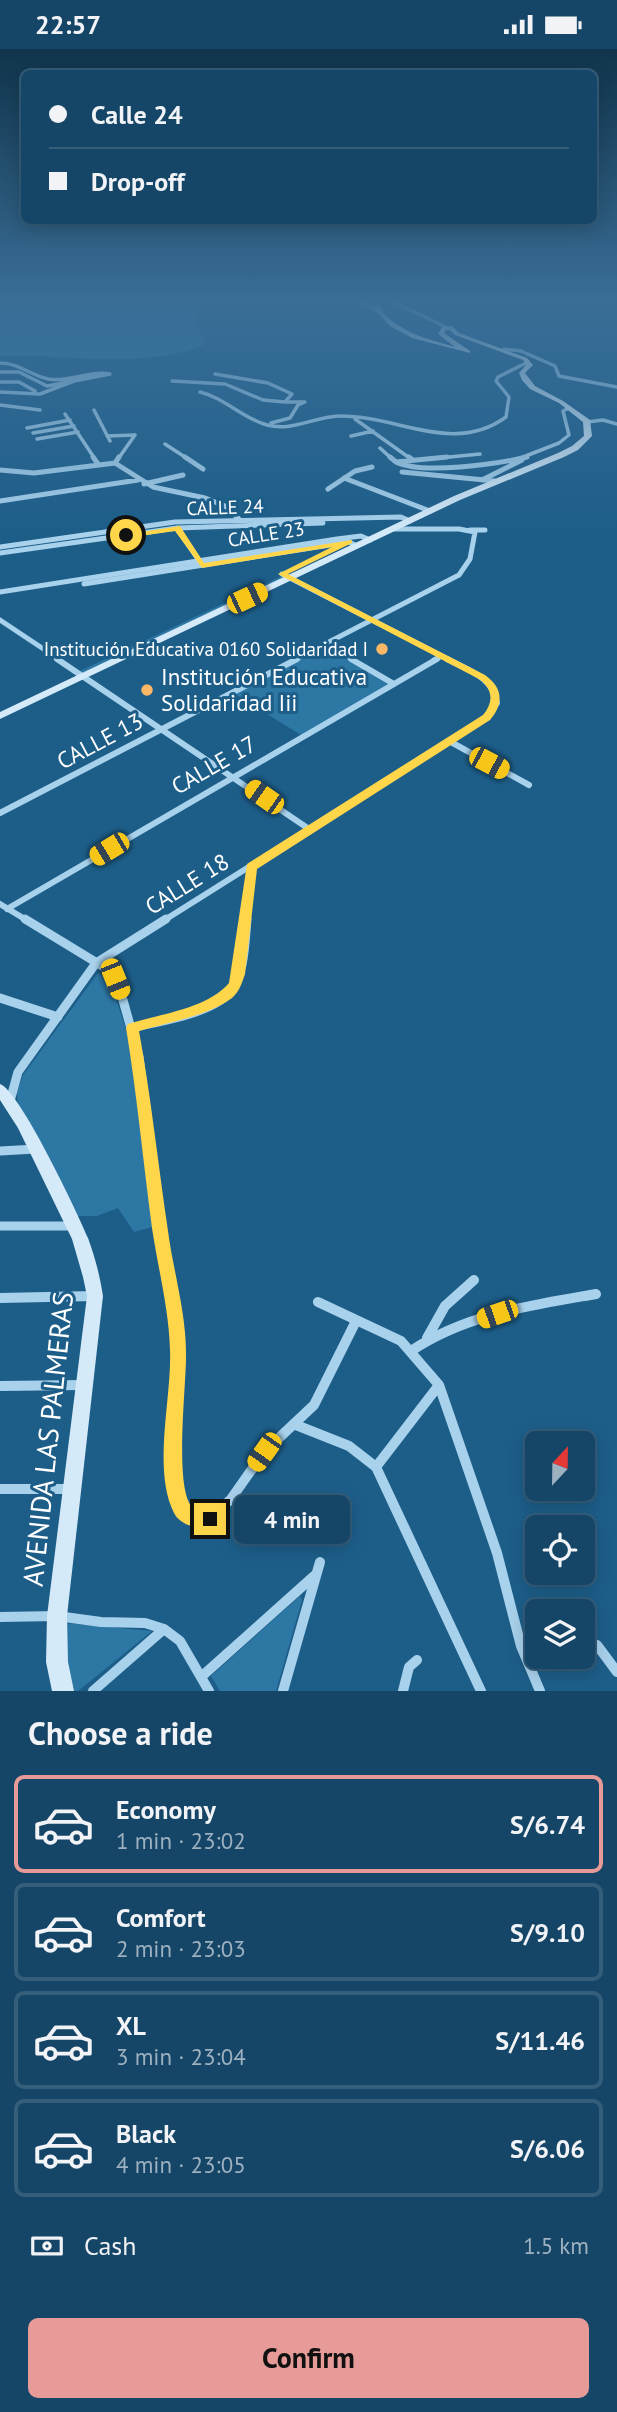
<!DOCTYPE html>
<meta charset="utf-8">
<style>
:root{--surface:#164667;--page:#235070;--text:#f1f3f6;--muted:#9eb1c0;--line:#355e7b;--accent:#e69b98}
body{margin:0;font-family:"PT Sans",sans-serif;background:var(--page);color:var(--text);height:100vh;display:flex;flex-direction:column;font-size:26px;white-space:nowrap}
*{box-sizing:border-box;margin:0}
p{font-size:23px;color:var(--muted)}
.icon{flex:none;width:38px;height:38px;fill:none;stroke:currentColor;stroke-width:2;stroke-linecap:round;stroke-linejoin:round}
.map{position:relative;height:1642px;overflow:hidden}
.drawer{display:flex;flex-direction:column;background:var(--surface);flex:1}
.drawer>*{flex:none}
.top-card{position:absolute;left:21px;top:21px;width:576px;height:154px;border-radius:10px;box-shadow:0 4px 18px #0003,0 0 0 2px var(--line);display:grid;align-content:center;height:154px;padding:0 28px;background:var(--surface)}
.needle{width:46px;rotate:22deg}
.buttons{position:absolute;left:525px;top:1382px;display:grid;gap:14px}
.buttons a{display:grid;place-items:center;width:70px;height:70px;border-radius:10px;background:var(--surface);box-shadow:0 4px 18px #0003,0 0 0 2px var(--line);font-size:35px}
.end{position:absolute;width:32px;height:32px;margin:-16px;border:9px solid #ffd54a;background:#111;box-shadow:0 0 0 4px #111}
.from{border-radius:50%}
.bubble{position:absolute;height:49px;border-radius:10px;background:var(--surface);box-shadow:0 4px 18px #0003,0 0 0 2px var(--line);font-size:23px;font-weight:600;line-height:49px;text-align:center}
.car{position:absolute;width:21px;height:42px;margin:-21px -10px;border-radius:9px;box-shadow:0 0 5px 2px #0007;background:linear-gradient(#f5c518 24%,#345 0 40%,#f5c518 0 76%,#345 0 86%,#f5c518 0)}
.top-card b{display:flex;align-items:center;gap:24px;height:66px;font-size:26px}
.top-card b+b{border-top:2px solid var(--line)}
.top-card i{width:18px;height:18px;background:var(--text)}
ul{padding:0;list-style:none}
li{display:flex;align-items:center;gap:21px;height:98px;margin:0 14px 10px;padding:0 14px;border:4px solid var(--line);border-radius:10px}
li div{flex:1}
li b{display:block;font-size:26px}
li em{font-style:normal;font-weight:600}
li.on{border-color:var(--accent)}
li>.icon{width:63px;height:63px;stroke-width:1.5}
h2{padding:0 28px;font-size:32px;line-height:84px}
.pay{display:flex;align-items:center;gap:18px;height:77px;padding:0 28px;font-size:26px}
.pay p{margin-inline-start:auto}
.cta{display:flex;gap:14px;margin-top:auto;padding:14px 28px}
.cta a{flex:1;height:80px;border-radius:10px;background:var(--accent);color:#111;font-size:28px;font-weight:600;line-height:80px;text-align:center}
.status{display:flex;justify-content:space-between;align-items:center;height:49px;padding:0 35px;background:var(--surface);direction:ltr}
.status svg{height:19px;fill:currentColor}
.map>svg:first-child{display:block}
</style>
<div class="status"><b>22:57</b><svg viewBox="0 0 49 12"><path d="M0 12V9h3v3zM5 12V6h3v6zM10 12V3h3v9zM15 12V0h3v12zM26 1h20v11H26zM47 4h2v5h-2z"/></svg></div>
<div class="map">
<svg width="617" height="1642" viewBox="0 0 617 1642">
<rect width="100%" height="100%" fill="#1d5e89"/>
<!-- green -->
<path fill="#2d77a5" d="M0,253H201L194,271L207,295C142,321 69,305 0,307Z
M282,527L286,529L85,625L80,622Z
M323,596L389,635L301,686L233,644Z
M98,924L106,929L112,937L127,984L156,1177L134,1183L118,1159L97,1167H75L18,1055L17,1043L23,1026Z
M300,1547L302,1551L276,1642H220L211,1627Z
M64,1574L152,1582L78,1642H71Z"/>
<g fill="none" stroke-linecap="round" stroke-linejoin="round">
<!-- street-far4 -->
<path stroke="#a8d1ec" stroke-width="3.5" d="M380,253L378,256L382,265
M393,253L448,279
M504,300L521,302L555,317L559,327L617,338
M0,314C19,314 30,326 48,330C69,334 89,321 110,325L74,332
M0,323H19L47,337L74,332L40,345L0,343
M215,325L268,334L292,345L285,353H305L298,356L290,369L271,374
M172,332L225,335L263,351L285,353
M0,333H19L35,342
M200,343C225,349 242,369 267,376C292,383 316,367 341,367C398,367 454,406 506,368L509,348L496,332L498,328L528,313
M0,356L40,361
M94,361L110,392
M65,365L95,410
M355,370L411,410
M587,373L603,371L617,375
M27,379L70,371
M33,384L74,377
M107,387L135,386
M351,387L373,382
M37,390L78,383
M165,395L188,410
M380,399L392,410
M118,410L135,386
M429,410L480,405
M518,410L559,394L569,386L563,362L567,360"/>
<!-- street-far3 -->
<path stroke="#a8d1ec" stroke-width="5" d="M93,408L98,415
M185,408L203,420
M390,408L396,413
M409,408L413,411
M447,408L396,413C422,426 497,415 527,408
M115,414L119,408
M0,421L34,424L115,414L153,438L205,449L225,457L240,471
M402,423L495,432
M344,429L430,462
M482,431L522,411
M144,435L183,426
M328,440L355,422L372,418
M0,452L138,431
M177,479L200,513
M470,481H485
M0,498L175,473L401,468L410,472
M0,504L177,479L323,474
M282,525L450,611
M84,535L349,493L357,497
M0,543L337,490L361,487L370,491
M0,571L60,611
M324,594L354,611
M294,611L459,526L470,510L475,483L459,480H394
M434,611L442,607"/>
<!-- street-far2 -->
<path stroke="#a8d1ec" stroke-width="6" d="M57,610L309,780
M351,610L394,635
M449,692L529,736
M0,764L297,610
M0,855L28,872
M7,860L437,610
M163,872L487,668L497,654C493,628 468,621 447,610
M247,872L251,818"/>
<!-- street-far1 -->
<path stroke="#a8d1ec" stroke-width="9" d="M25,870L107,920L121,944L139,1008L165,1208
M0,949L58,968
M132,979C159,972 210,965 229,944C245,927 245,892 247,870
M10,1052L18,1023L96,914L166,870
M0,1102L36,1100
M0,1177H72"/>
<!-- street -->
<path stroke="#a8d1ec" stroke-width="10" d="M164,1207L178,1300L173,1413L176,1445L180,1457L187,1465L210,1470L231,1450L264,1403L314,1356L356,1272
M0,1249L95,1247
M318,1253L401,1292L439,1336L497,1504L521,1597L540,1642
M427,1289L445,1257L474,1231
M411,1302C466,1265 532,1256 596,1245
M0,1337L83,1336
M296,1376L349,1397L376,1418L481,1642
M376,1418L439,1336
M0,1440H70
M0,1568L57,1567L101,1573L145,1574L164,1580L180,1592L209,1642
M597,1596L617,1623
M201,1628L314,1527
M93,1642L164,1580
M283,1642L320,1513
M403,1642L409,1618L417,1611"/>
<!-- secondary -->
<path fill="#d4eaf9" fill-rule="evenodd" d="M361,253C377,253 385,269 398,276C416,288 435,292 455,298L438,285L442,278L452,277L459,284L527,309L533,316L525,324L535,337L563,352L590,371L592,387L578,401L564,408L460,451L0,670V663L454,447L558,404L572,397L584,387L583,373L559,354L530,340L522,331L519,324L526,316L523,311L455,286L450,281H446L444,284L470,302V304L412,289L390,277L380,266Z
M0,1035C20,1042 78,1165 88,1189C95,1208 100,1227 103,1247L67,1567L68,1613L74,1642H52L46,1613L47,1567L87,1247L83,1228L72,1190L18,1079L0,1051Z"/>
</g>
<!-- sky -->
<linearGradient id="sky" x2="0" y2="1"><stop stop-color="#10344b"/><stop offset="0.52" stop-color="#3a6e97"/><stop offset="1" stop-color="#3a6e97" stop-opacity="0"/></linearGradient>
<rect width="617" height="483" fill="url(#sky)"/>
<!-- route -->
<path fill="#ffd54a" d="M180,477L204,514L352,491V494L288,525L485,626C503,639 504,654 490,671L257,820L245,925C242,934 239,943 232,949C210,966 166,974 139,982C151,1048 158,1115 168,1182C173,1220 186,1264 186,1303C187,1333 173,1441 193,1459L217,1464L219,1470L217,1476C203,1482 181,1478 174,1464C152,1420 172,1350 170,1301C169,1261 158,1219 152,1179C143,1112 137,1046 126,979L128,975C159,965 207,960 229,934L247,815L483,666C494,653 493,640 479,630L278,525L332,498L202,519L175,482L126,489L122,486Z"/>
<!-- markers -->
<g fill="#fcb866" stroke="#1d5e89" stroke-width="2.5">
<circle cx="382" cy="600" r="7"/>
<circle cx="147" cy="641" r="7"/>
</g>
<g text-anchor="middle" stroke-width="6" stroke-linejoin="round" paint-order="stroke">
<!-- far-street labels -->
<g font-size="19" fill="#fff" stroke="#1d5e89">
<text transform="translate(225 458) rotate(-2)" y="7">CALLE 24</text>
<text transform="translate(266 485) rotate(-9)" y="7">CALLE 23</text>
</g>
<!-- far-poi labels -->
<g font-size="19" fill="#fff" stroke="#1d5e89" text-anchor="end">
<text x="368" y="607">Institución Educativa 0160 Solidaridad I</text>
</g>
<!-- poi labels -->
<g font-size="23" fill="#fff" stroke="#1d5e89" text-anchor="start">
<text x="161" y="636">Institución Educativa<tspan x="161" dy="26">Solidaridad Iii</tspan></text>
</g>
<!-- street labels -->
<g font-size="23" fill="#fff" stroke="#1d5e89">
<text transform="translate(100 692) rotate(-28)" y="8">CALLE 13</text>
<text transform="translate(214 716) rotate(-30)" y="8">CALLE 17</text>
<text transform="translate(187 835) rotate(-32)" y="8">CALLE 18</text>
</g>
<!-- near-street labels -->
<g font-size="28" fill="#fff" stroke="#1d5e89">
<text transform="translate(48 1390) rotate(-84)" y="10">AVENIDA LAS PALMERAS</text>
</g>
</g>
</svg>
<div class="buttons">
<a><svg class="needle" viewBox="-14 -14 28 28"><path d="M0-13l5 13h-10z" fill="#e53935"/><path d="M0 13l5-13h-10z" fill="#9eb1c0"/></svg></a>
<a><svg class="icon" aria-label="locate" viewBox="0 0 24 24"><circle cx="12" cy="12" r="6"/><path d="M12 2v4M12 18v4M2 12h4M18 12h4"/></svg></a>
<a><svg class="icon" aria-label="layers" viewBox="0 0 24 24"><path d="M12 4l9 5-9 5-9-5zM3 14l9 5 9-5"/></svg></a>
</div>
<i class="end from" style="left:126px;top:486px"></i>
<i class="end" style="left:210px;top:1470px"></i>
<div class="bubble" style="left:234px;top:1446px;width:116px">4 min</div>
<i class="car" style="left:247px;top:549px;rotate:65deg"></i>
<i class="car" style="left:489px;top:714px;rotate:118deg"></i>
<i class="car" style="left:264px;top:748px;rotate:305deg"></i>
<i class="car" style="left:109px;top:800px;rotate:239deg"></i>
<i class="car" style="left:115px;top:930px;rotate:158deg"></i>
<i class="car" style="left:497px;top:1265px;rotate:251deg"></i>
<i class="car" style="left:264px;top:1403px;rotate:215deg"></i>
<div class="top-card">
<b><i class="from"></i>Calle 24</b>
<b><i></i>Drop-off</b>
</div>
</div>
<section class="drawer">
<h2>Choose a ride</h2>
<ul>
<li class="on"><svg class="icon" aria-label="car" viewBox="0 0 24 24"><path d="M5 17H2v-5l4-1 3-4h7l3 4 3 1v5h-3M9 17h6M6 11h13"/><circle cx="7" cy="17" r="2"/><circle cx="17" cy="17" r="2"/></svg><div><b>Economy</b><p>1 min · 23:02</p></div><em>S/6.74</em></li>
<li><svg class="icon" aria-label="car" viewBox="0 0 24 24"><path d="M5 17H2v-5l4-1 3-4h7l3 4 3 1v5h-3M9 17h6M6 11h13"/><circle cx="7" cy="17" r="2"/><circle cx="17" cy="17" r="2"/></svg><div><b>Comfort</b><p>2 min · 23:03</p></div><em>S/9.10</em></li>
<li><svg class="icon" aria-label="car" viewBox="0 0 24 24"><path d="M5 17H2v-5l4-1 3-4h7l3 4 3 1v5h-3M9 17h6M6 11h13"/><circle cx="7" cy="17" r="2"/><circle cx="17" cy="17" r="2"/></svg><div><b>XL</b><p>3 min · 23:04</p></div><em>S/11.46</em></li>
<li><svg class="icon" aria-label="car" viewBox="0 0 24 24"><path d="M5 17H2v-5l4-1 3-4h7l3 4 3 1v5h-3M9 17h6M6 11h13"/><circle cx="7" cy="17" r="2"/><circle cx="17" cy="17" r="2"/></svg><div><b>Black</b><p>4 min · 23:05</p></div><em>S/6.06</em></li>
</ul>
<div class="pay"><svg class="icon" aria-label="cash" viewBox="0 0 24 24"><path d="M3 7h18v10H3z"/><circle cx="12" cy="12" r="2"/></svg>Cash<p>1.5 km</p></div>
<div class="cta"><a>Confirm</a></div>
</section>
